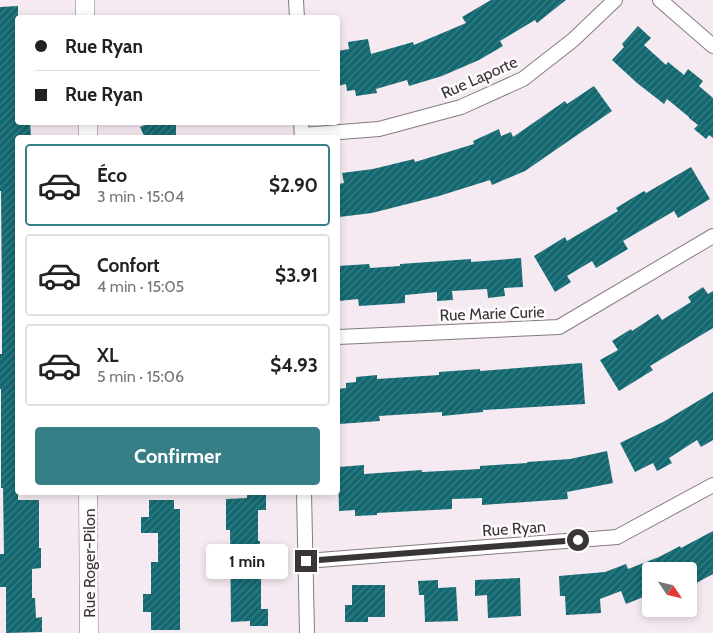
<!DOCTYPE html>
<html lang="fr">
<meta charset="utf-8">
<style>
:root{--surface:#fff;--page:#f2f2f2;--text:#222;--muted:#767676;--line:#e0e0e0;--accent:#377f86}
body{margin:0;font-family:Cabin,sans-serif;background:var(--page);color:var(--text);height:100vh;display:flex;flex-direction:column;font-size:19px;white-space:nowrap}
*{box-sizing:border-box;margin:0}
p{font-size:16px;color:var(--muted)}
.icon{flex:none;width:28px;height:28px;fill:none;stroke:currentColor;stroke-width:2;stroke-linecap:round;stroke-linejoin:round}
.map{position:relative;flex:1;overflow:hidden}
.panel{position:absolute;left:15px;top:135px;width:325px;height:360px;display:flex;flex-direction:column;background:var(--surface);border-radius:5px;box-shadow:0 2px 8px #0003}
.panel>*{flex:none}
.top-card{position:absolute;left:15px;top:15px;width:325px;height:110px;border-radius:5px;box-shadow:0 2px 8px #0003;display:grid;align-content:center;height:110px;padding:0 20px;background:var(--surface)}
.needle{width:32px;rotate:125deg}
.tools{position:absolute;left:642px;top:562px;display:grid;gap:10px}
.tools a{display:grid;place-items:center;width:55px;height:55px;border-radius:5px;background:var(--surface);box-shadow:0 2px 8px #0003;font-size:25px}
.end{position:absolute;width:22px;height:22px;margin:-11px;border:6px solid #393537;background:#fff;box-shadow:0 0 0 2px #fff}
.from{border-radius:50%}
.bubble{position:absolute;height:35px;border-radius:5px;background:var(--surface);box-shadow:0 2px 8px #0003;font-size:16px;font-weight:800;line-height:35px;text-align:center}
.top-card b{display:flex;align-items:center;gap:18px;height:48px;font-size:19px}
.top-card b+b{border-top:1px solid var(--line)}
.top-card i{width:12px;height:12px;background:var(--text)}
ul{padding:9px 0 0;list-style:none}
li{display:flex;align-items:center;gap:15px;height:82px;margin:0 10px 8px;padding:0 10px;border:2px solid var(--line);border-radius:5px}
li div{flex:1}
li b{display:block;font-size:19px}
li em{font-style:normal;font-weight:800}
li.selected{border-color:var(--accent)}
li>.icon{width:45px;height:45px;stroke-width:1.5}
.cta{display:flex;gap:10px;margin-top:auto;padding:10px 20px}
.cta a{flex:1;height:58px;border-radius:5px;background:var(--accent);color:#fff;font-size:20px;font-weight:800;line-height:58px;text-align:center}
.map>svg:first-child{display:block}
</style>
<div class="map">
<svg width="713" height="633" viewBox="0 0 713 633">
<defs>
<pattern id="building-hatch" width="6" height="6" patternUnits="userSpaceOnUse" patternTransform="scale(1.25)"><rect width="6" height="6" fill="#126870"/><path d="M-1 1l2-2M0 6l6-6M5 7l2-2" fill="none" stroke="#3e7e85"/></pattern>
</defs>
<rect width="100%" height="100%" fill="#f5eaf1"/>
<!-- building -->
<path fill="url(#building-hatch)" d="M491,0H566L537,23L535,20L500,41L503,46L479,60L442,76L409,86L407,80L376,89L377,93L356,96L355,90L347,91L346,84L338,86V51L349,49L348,42L368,39L371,54L413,42L414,45L466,23L462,17Z
M18,6V122H30L31,138H18V500H39V548H41V568L32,569V598H35L36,618L42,617V632L6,633V587H0V554H4L3,488H1V389H0V354H2V304L1,191H0V7Z
M638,26L651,38L644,45L666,65L668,62L684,75L688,69L703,81L699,86L713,98V138L709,135L706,139L694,129L698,125L689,118V117L667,99L664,104L637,83L612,60L624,47L622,44Z
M594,86L612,111L525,171L492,185L490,180L439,196L372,213L339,217L338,184L344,183L342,173L373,169L414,159L415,162L474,144L473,141L499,129L501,136L511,132L513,137L565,101L567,104Z
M152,122H176V138H145L140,127Z
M691,167L710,199L678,218L674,211L623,241L628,249L596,268L592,261L567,276L571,282L555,292L534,256L565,237L567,241L618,211L616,208L644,191L646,193Z
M521,258L523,287L504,288L505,296L488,298L487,289L452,291L453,300L437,301V292L405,295V303L359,306L358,299L339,301L338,266L369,264L370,268L400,266V264L471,259V262Z
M703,287L708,294L713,291V328L650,366L653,370L619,391L600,360L618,350L612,341L631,329L632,331L658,314L662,320L691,302L688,297Z
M582,363L585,404L483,410V412L442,416V412L379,416L380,421L339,424L338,389L346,388V383L356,382V377L377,375V379L439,375V372L480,369V371Z
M713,392V440L701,447L697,440L669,458L672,463L657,471L653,463L635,472L620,443L663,422Z
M607,451L613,483L567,492L568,499L482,505V498L452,499V509L377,513V515L355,516V510L339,511L338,467L364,465V474L422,470V472L480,469V466L527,463V462L570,459Z
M266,493V510H258V541H260V561L268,560V578H261V609H268V626H250V621L231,622L230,530H226V499L247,498V494Z
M149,500H174V509H180V630H151V612H143V594H151V562H158V533H141V517H149Z
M713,531V574L689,587V571H651V594L626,604L621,591L600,599L601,613L566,615L565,596H560L559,576L605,572L626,564L628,569L659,557L680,546L681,548Z
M520,578L521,616L488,618L487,595L475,596V580Z
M438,580V588L456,587L458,621L425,622L424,595H419L418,581Z
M352,585H385V617H368V622H345V605H352Z"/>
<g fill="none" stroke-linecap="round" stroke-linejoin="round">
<defs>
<path id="minor" d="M296,0L297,18
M660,0L713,46
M301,122L302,138
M302,135L379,129L461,107L523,79L573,40L615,0
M338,337L559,327L713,236
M304,492L307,633
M306,561L617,537L713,485"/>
<path id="tertiary" d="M85,0V18
M88,122V138
M88,492L89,633"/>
</defs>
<!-- minor casing -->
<use href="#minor" stroke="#857b81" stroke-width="16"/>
<!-- tertiary casing -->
<use href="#tertiary" stroke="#857b81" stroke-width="19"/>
<!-- minor -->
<use href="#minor" stroke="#fff" stroke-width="14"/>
<!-- tertiary -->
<use href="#tertiary" stroke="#fff" stroke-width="18"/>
</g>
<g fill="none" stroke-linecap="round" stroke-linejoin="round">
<!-- route -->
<path stroke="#393537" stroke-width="6" d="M306,561L578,540"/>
</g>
<g text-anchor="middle" stroke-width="5" stroke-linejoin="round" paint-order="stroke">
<!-- street labels -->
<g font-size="16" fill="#393537" stroke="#fefafd">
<text transform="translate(479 77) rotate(-24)" y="6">Rue Laporte</text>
<text transform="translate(492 313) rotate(-2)" y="6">Rue Marie Curie</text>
<text transform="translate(514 528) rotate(-4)" y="6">Rue Ryan</text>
<text transform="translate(89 563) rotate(-90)" y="6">Rue Roger-Pilon</text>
</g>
</g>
</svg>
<div class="tools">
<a><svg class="needle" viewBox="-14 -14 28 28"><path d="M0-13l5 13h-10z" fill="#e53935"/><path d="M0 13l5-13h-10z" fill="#767676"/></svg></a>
</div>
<i class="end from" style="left:578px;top:540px"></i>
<i class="end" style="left:306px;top:561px"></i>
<div class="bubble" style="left:206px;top:544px;width:82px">1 min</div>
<div class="top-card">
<b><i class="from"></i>Rue Ryan</b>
<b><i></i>Rue Ryan</b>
</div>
<section class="panel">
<ul>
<li class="selected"><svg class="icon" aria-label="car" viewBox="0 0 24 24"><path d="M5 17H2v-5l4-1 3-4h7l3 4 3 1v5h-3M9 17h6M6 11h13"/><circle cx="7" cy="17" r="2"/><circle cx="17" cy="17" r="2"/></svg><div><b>Éco</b><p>3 min · 15:04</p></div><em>$2.90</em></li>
<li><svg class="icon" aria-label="car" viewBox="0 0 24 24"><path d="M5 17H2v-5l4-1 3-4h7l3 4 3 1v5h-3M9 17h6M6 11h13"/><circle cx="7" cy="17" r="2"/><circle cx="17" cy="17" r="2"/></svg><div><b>Confort</b><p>4 min · 15:05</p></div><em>$3.91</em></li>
<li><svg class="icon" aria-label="car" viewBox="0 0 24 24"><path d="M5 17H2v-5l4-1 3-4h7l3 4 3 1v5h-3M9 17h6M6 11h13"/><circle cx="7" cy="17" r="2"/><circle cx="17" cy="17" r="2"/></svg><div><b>XL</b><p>5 min · 15:06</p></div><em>$4.93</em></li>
</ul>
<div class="cta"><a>Confirmer</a></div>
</section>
</div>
